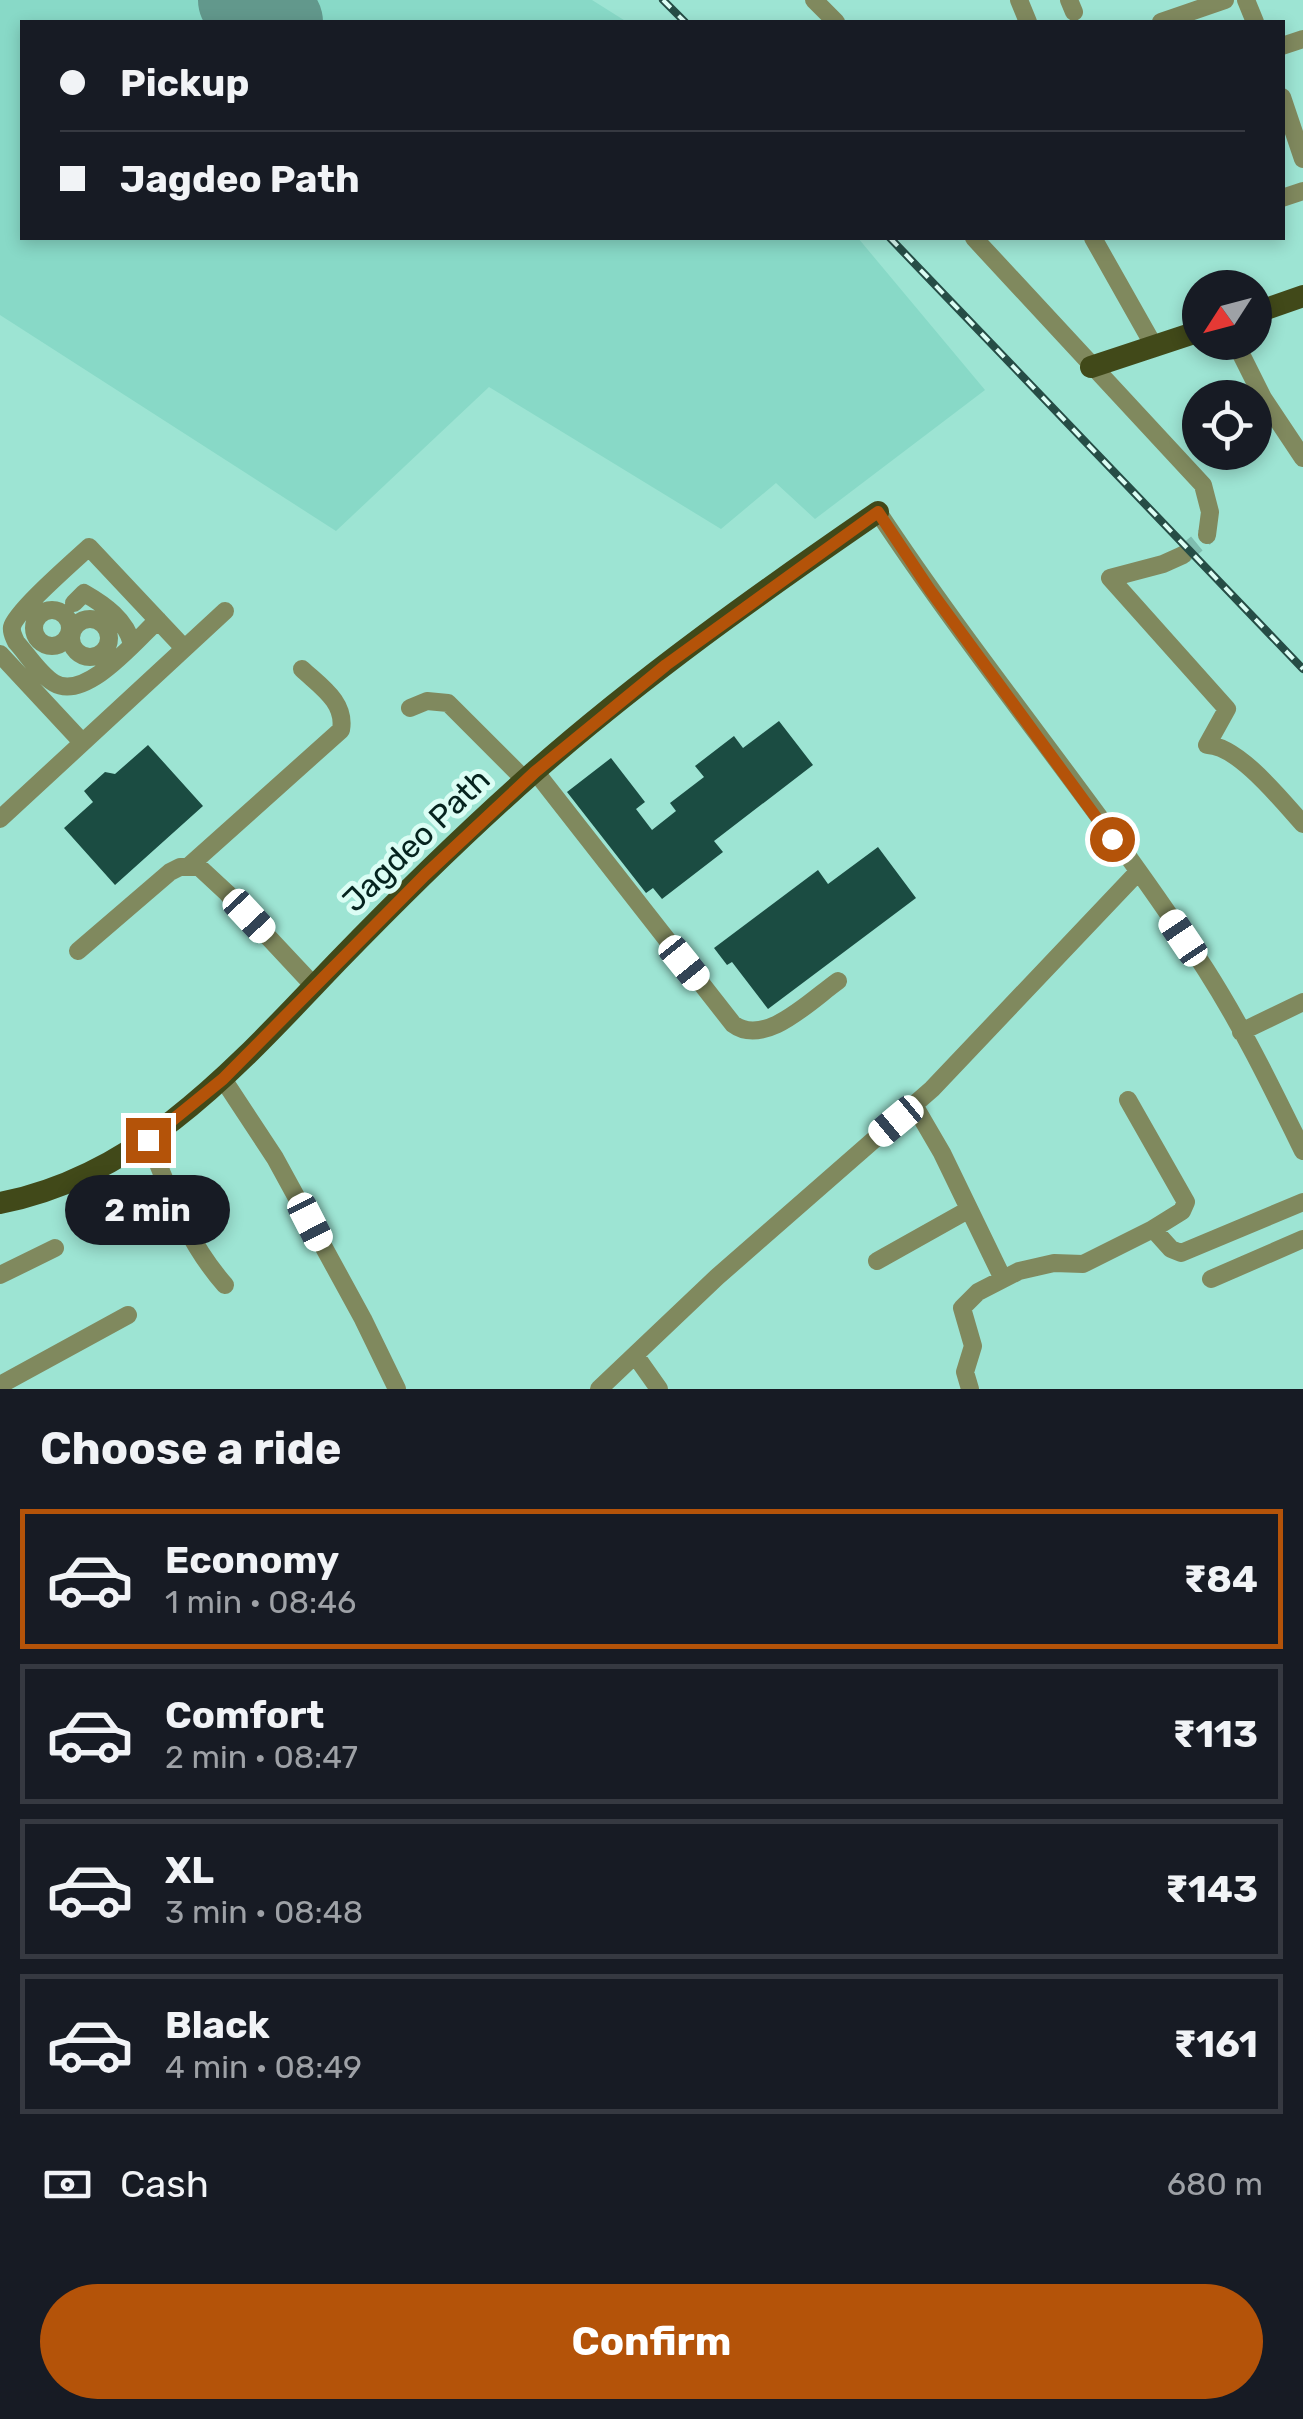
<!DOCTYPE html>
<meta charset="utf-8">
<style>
:root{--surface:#171b24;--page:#242831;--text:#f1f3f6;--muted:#9ea1a6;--line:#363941;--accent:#b45309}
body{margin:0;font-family:Rubik,sans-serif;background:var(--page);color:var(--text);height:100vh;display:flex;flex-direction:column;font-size:38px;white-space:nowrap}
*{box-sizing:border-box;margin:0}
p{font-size:32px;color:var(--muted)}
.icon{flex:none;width:55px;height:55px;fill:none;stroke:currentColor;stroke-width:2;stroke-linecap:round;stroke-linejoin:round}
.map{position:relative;height:1389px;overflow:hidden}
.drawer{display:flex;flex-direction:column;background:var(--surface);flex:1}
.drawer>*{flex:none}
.guide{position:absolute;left:20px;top:20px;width:1265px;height:220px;border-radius:0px;box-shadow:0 5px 15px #0003;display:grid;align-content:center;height:220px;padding:0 40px;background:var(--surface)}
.needle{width:65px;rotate:234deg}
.fabs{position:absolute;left:1182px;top:270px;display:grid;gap:20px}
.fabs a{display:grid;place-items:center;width:90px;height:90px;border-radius:50%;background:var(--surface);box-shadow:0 5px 15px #0003;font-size:50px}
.end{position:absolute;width:45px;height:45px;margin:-22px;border:12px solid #b45309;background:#fff;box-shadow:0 0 0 5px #fff}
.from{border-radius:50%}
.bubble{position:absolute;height:70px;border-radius:35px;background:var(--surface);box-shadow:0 5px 15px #0003;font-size:32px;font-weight:700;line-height:70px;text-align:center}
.car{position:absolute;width:30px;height:60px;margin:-30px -15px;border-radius:12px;box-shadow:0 0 8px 2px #0007;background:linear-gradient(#fff 24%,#345 0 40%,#fff 0 76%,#345 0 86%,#fff 0)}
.guide b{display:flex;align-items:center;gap:35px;height:95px;font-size:38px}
.guide b+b{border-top:2px solid var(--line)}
.guide i{width:25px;height:25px;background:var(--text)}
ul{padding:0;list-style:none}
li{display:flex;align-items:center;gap:30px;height:140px;margin:0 20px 15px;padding:0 20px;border:5px solid var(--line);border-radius:0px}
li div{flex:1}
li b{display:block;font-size:38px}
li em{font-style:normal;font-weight:700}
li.on{border-color:var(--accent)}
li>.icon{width:90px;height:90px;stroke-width:1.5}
h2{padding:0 40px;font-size:45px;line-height:120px}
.pay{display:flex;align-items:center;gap:25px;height:110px;padding:0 40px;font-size:38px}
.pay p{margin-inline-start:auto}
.primary-button{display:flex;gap:20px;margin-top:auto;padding:20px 40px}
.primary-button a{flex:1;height:115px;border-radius:60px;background:var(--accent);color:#fff;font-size:40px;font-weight:700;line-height:115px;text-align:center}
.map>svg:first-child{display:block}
</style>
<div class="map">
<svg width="1303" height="1389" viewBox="0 0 1303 1389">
<rect width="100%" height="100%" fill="#9de4d3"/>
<!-- built -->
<path fill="#88d9c7" d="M0,0H592L627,22H22V238H858L985,390L815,519L776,483L721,529L489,387L336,531L0,315Z"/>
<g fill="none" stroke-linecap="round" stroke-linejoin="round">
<!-- runway -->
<path stroke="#62988c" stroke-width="90" d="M243,0L278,22"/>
</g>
<!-- building -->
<path fill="#1b4c42" d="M779,721L813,765L714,841L723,852L662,899L653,888L646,893L567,792L611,758L645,802L636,809L652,830L676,811L670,803L704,777L695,766L734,736L743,748Z
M148,745L203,806L115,885L64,828L93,802L84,791L105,772L115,774Z
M878,847L916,898L768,1009L732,962L727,965L714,948L818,870L828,884Z"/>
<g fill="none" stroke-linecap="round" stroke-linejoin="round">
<!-- minor-tunnel -->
<path stroke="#7fbdaf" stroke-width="18" stroke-dasharray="18 9" stroke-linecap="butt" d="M1183,555L1207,535"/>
<!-- minor -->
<path stroke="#80895e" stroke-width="18" d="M814,0L836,22
M1019,0L1028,22
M1069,0L1074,12
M1246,0L1255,22
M1161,22L1225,0
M1282,46L1303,39
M1282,97L1303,159
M1282,198L1303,191
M974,238L1203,485L1210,512L1207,535
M1093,238L1154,346
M1235,342L1263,398L1303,458
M878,512C982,669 1104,813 1206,970C1243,1028 1273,1090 1303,1151
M1183,555L1163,564L1110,578L1227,709L1207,745C1238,745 1283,802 1303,824
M74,603L84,593C105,605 126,620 132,644
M34 628a18 18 0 1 1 36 0a18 18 0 1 1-36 0Z
M71 638a19 19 0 1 1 38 0a19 19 0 1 1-38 0Z
M158,620C137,639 86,702 54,683C40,675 27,654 16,642C14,637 11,633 12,627C15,612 75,560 89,547L184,648
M0,654L82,742
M410,708L427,701L448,703L525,780
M535,771L733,1024C765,1048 811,1000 838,981
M0,819L225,611
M189,866L341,730C346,702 320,686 302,669
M78,951L170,872L180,867H199L227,893L314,986
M1241,1032L1303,1002
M223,1079L275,1158L363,1319L397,1389
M1128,1100L1186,1202L1182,1211L1153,1229
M914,1105L942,1153L1003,1279
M148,1139C170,1193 187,1242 225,1285
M877,1261L968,1210
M0,1275L55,1248
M1211,1279L1303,1239
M635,1355L659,1389
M0,1385L128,1315
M599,1389L717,1277L932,1089L1137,873
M970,1389L965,1372L973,1346L962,1308L978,1292L1019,1271L1054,1263L1083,1264L1153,1229L1171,1249L1181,1253L1303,1202"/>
<!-- major -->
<path stroke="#414919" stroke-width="22" d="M1255,313L1303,296
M1091,367L1200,331
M0,1203C144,1175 241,1062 338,961C401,896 466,832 534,772C642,677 760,593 878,512"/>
<defs>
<path id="rail" d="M663,0L685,22
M890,238L1303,669"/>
</defs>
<!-- rail casing -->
<use href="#rail" stroke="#264d46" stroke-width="8"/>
<!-- rail -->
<use href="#rail" stroke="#dbfdf4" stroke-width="4" stroke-dasharray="11" stroke-linecap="butt"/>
</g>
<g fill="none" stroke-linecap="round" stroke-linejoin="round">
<!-- route -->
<path stroke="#b45309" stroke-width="12" d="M148,1140L223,1079L425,875L535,772L666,665L878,512L930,590L1112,839"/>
</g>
<g text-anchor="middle" stroke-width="10" stroke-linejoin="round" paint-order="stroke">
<!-- street labels -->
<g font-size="32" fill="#05231e" stroke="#dbfdf4">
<text transform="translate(416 840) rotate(-44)" y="11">Jagdeo Path</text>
</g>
</g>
</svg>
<div class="fabs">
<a><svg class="needle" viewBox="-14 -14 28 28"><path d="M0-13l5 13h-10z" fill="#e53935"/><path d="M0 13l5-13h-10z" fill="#9ea1a6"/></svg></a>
<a><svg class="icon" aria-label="locate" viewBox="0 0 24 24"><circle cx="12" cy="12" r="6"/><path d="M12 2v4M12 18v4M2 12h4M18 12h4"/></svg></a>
</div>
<i class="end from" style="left:1112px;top:839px"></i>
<i class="end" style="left:148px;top:1140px"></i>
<div class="bubble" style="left:65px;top:1175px;width:165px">2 min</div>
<i class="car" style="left:249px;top:916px;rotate:137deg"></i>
<i class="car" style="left:1183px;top:938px;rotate:326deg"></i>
<i class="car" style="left:684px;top:963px;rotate:141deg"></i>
<i class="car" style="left:896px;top:1121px;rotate:230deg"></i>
<i class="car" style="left:310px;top:1222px;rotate:153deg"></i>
<div class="guide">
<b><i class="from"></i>Pickup</b>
<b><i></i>Jagdeo Path</b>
</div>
</div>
<section class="drawer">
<h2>Choose a ride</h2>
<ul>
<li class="on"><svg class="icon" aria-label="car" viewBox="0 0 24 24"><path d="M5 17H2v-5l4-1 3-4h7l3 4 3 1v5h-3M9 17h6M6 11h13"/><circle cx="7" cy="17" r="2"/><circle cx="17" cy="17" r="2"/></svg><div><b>Economy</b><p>1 min · 08:46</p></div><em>₹84</em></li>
<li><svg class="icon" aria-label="car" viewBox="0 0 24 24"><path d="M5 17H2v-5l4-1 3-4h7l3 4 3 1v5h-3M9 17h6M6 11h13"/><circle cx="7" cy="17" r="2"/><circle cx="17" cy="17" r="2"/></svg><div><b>Comfort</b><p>2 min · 08:47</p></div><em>₹113</em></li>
<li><svg class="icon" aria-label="car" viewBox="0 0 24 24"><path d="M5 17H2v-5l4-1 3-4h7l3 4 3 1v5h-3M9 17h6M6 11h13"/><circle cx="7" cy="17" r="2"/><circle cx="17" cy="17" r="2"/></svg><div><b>XL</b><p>3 min · 08:48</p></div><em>₹143</em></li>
<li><svg class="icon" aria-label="car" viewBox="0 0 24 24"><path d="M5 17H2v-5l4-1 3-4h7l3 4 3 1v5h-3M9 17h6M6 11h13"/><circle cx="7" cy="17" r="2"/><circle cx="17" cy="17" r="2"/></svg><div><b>Black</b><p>4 min · 08:49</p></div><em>₹161</em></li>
</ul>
<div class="pay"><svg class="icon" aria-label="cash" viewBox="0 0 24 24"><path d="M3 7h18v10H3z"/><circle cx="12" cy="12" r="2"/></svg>Cash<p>680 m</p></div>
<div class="primary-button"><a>Confirm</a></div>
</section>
